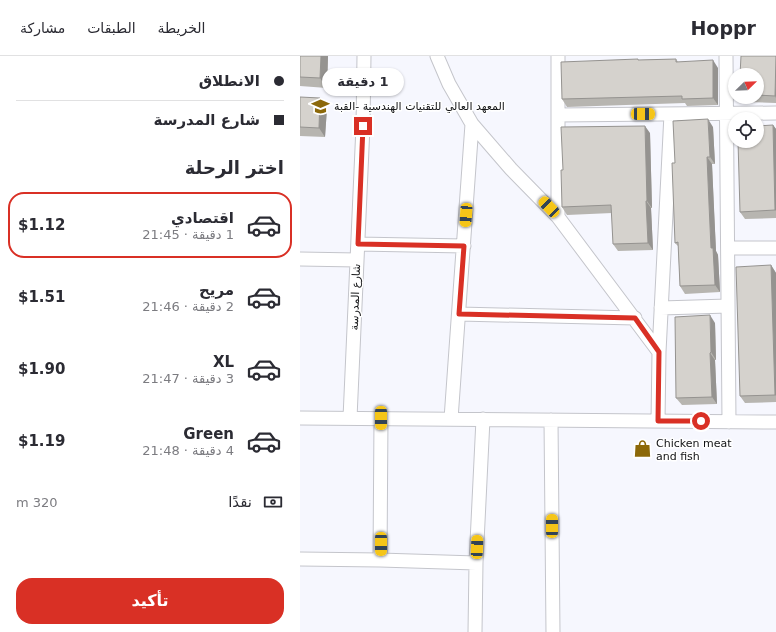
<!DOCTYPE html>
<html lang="ar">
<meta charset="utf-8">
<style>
:root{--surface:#fff;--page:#f2f2f3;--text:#2b2b33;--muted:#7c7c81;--line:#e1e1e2;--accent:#d93025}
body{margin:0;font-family:"DejaVu Sans",Cairo,sans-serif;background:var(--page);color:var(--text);direction:rtl;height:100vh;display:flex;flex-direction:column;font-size:15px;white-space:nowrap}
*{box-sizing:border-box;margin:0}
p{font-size:13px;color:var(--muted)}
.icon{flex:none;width:22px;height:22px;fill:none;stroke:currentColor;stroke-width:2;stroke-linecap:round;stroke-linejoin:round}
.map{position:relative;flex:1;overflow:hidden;direction:ltr}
.drawer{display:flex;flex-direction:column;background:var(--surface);width:300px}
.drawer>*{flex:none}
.top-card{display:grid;align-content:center;height:88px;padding:0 16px;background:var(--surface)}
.needle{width:26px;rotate:67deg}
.buttons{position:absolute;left:428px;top:12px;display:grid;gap:8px}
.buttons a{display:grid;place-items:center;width:36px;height:36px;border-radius:50%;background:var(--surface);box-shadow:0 1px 3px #0004;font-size:20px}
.end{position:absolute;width:18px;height:18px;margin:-9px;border:5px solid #d93025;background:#fff;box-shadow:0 0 0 2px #fff}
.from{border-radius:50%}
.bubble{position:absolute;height:28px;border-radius:14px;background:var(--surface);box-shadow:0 1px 3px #0004;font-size:13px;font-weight:600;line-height:28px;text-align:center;direction:rtl}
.car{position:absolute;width:12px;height:24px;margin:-12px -6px;border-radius:5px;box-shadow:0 0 3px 1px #0007;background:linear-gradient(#f5c518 24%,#345 0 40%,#f5c518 0 76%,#345 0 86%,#f5c518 0)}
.top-card b{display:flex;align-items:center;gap:14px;height:38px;font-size:15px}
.top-card b+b{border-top:1px solid var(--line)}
.top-card i{width:10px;height:10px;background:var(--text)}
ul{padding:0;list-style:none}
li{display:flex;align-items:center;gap:12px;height:66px;margin:0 8px 6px;padding:0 8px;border:2px solid transparent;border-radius:16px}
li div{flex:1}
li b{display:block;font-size:15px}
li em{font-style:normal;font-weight:600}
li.active{border-color:var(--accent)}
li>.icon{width:36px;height:36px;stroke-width:1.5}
h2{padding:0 16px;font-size:18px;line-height:48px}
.pay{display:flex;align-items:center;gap:10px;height:44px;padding:0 16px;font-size:15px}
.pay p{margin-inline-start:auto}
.primary-button{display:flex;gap:8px;margin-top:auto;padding:8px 16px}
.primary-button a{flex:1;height:46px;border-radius:16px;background:var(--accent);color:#fff;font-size:16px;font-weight:600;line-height:46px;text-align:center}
header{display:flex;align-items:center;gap:24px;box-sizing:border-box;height:56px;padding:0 20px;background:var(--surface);border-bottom:1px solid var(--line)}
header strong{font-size:19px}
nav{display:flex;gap:22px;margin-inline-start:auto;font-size:14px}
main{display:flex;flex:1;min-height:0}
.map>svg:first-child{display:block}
</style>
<header>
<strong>Hoppr</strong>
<nav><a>الخريطة</a><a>الطبقات</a><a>مشاركة</a></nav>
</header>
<main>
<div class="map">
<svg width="476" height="576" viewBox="0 0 476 576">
<rect width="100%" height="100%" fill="#f6f7fe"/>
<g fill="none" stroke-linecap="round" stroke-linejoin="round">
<defs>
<path id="minor" d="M137,0L149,28L172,68L211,113L258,161
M258,0V161L359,296L358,365
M426,0L429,366
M258,59L476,57
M58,188L164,190
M428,192H476
M0,203L57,204
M361,252L428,250
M159,258L335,262
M359,296L371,58
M0,362L476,366
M50,362L63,70L64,0
M151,363L172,68
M251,364L253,576
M0,503L80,504L176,507
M80,504L81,363
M175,576L176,507L183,363"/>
</defs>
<!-- minor casing -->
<use href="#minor" stroke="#c4c5cb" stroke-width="15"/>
<!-- minor -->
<use href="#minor" stroke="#fff" stroke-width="13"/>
</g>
<!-- wall -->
<path fill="#b7b5b0" d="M0,0H28L27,32L0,30Z
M476,0V47L445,46L441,41H457V19Z
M338,3V4L376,3L378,6L418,12V49L387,50L385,47L267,51L262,43Z
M0,41L27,52L25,81L0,80Z
M473,69L476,73V162L445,163L440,156Z
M413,71L415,108H412L414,155L416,195L418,199L420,236L385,238L380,230L378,190L375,187Z
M350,77L352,152H351L353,194L318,195L313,188L312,157L267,159L262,151L263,114Z
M471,209L476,217V346L445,347L440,340Z
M415,267L416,304H415L417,348L382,349L376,342Z"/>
<!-- shaded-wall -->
<path fill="#959390" d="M21,0H28L27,32L20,22Z
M476,0V42L475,40Z
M413,4L418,12V49L413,42Z
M20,42L27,52L25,81L19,72Z
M408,63L413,71L415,108L410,101Z
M473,69L476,73V155L475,154Z
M345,70L350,77L352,152L347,145Z
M407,101L412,108L416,195L418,199L420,236L415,229L411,192Z
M346,145L351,152L353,194L348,187Z
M471,209L476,217V340L475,339Z
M410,259L415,267L416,304L411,296Z
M410,297L415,304L417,348L412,341Z"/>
<!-- building -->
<path fill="#d5d2cd" stroke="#959390" d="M0,0H21L20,22L0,21Z
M441,0H476L475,40L457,39V19H440Z
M338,3V4L376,3V6L413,4V42L382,43V40L262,43L261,6Z
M0,41L20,42L19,72L0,71Z
M408,63L410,101H407L409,148L411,192H413L415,229L380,230L378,186L375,187L372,107H375L373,65Z
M473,69L475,154L440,156L438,85H457V70Z
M345,70L347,145H346L348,187L313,188L311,149L262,151L261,114H263L261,71Z
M471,209L475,339L440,340L436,211Z
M410,259L411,296L410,297L412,341L376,342L375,261Z"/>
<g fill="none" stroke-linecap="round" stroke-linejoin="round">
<!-- route -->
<path stroke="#d93025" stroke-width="5" d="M63,70L58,188L164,190L159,258L335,262L359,296L358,365H401"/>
</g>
<!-- icons -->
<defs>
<symbol id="university-bare" viewBox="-9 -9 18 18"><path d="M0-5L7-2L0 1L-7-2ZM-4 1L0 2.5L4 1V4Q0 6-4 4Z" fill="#8c6809" stroke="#fff" stroke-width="2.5" paint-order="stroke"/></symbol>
<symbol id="shop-bare" viewBox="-9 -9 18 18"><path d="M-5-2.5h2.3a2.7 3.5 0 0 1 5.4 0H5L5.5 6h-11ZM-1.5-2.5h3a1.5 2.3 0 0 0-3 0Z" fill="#8c6809" stroke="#fff" stroke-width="2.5" paint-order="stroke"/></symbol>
</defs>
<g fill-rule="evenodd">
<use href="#university-bare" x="8" y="38" width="25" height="25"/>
<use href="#shop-bare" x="330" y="380" width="25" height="25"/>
</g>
<g text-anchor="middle" stroke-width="3" stroke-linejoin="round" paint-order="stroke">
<!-- poi labels -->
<g font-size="11" fill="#121315" stroke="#fff" text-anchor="start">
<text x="34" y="54">المعهد العالي للتقنيات الهندسية -القبة</text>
<text x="356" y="391">Chicken meat<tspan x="356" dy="13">and fish</tspan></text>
</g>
<!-- street labels -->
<g font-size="11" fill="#121315" stroke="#fff">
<text transform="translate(55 241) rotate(-88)" y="4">شارع المدرسة</text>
</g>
</g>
</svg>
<div class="buttons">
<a><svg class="needle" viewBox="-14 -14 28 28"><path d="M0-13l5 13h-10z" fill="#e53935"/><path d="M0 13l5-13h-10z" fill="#7c7c81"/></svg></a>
<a><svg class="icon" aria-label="locate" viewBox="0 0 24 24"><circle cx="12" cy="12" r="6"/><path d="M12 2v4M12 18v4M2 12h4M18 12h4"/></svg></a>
</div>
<i class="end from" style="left:401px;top:365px"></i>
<i class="end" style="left:63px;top:70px"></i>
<div class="bubble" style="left:22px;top:12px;width:82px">1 دقيقة</div>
<i class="car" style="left:343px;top:58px;rotate:90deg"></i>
<i class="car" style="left:249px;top:151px;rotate:316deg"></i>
<i class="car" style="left:166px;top:159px;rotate:184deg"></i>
<i class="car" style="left:81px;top:362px;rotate:180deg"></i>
<i class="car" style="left:252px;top:470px;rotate:0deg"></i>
<i class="car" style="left:81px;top:488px;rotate:180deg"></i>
<i class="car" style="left:177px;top:491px;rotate:2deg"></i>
</div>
<section class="drawer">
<div class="top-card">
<b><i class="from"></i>الانطلاق</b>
<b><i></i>شارع المدرسة</b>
</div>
<h2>اختر الرحلة</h2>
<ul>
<li class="active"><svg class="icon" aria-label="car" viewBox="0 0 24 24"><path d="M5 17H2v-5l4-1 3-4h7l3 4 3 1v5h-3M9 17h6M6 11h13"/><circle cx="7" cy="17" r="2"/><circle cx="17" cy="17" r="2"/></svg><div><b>اقتصادي</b><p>1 دقيقة · 21:45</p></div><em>$1.12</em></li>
<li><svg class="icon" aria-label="car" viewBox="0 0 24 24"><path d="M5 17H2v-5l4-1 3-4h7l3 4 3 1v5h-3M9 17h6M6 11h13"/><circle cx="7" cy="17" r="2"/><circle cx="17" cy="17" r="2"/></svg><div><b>مريح</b><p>2 دقيقة · 21:46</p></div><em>$1.51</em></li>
<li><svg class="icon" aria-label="car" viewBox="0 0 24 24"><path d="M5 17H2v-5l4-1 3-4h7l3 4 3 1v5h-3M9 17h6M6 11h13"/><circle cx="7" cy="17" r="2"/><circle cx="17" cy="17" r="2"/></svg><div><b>XL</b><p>3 دقيقة · 21:47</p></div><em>$1.90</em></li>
<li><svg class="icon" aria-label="car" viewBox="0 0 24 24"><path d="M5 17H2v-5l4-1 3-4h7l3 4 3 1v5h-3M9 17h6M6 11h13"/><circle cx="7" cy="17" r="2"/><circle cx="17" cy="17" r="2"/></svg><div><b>Green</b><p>4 دقيقة · 21:48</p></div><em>$1.19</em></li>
</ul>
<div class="pay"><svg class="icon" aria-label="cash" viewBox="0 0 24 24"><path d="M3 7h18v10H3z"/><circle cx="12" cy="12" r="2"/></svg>نقدًا<p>320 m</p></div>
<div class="primary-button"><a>تأكيد</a></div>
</section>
</main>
